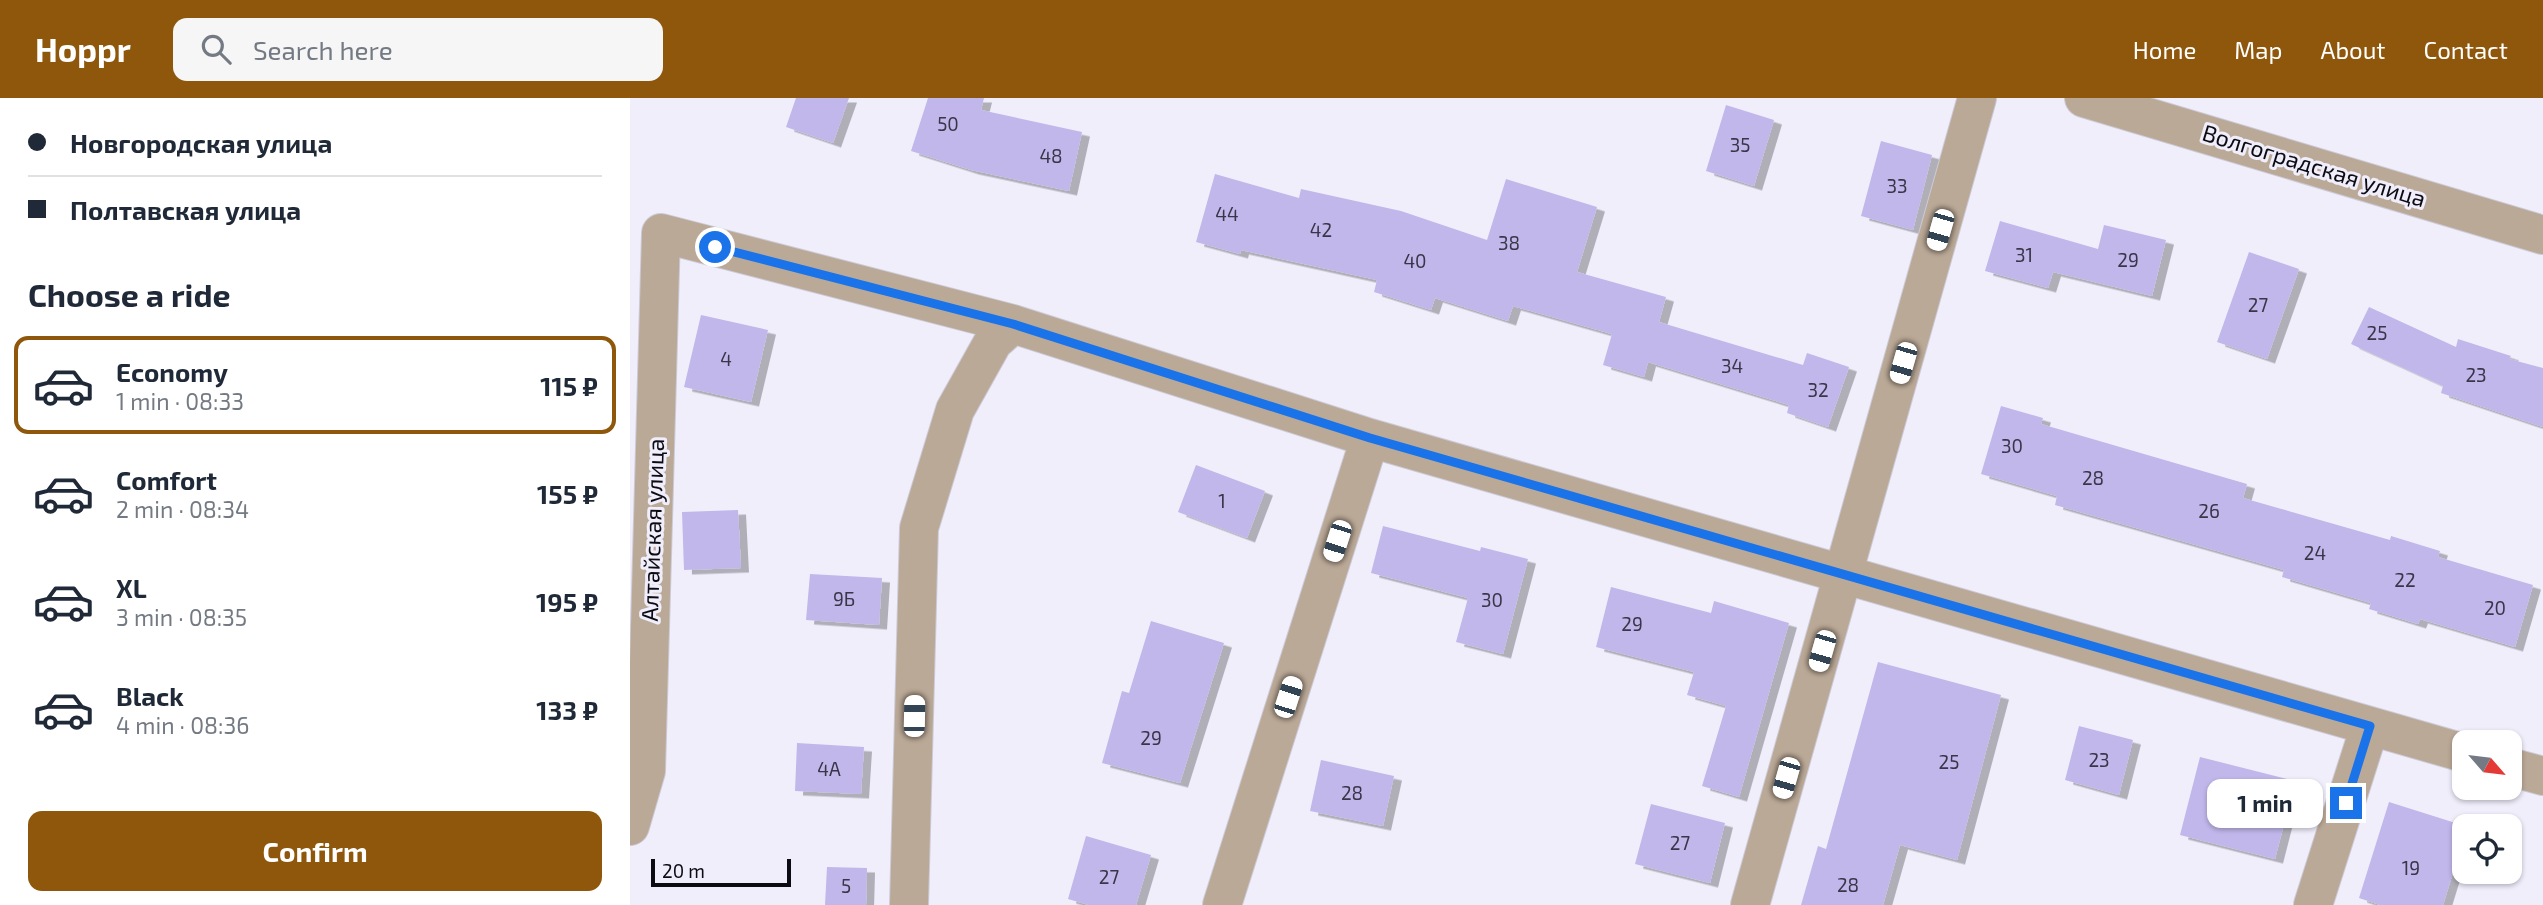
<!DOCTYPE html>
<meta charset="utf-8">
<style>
:root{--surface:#fff;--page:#f6f6f7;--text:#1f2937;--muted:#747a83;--line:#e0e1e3;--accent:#8e570b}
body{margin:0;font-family:"Exo 2",sans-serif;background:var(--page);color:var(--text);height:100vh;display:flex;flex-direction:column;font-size:26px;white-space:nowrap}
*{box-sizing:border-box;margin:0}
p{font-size:23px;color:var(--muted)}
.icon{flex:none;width:38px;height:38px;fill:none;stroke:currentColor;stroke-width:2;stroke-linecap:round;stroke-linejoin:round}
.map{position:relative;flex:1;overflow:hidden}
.drawer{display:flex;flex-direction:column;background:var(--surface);width:630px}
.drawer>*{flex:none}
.guide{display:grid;align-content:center;height:154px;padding:0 28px;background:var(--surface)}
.needle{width:46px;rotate:118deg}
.controls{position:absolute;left:1822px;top:632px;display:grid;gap:14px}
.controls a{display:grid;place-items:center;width:70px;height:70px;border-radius:14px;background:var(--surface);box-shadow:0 2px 5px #0004;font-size:35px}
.scale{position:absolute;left:21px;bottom:18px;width:140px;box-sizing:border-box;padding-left:7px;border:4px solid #0c0b12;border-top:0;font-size:19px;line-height:24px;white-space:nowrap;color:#0c0b12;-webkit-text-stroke:5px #f0eefb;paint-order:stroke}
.end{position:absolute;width:32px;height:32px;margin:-16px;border:9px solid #1a73e8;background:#fff;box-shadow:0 0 0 4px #fff}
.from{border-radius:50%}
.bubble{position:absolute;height:49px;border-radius:14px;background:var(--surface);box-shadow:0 2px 5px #0004;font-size:23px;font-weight:700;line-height:49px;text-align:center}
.car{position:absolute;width:21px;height:42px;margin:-21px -10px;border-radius:9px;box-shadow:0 0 5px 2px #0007;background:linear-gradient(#fff 24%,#345 0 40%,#fff 0 76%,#345 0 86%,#fff 0)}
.guide b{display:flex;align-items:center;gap:24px;height:66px;font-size:26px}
.guide b+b{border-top:2px solid var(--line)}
.guide i{width:18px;height:18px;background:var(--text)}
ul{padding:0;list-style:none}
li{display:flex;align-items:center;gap:21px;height:98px;margin:0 14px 10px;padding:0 14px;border:4px solid transparent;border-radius:14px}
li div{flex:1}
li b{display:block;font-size:26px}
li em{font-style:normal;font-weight:700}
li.on{border-color:var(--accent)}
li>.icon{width:63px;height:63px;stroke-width:1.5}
h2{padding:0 28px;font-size:32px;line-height:84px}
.button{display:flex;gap:14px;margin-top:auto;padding:14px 28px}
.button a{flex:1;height:80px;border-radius:14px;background:var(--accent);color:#fff;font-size:28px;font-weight:700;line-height:80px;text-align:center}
header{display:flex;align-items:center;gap:42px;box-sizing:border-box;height:98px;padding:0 35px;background:var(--accent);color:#fff}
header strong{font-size:33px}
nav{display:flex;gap:38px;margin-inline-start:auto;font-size:24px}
.search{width:490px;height:63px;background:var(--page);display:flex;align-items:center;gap:18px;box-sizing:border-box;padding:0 24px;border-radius:14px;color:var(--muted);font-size:26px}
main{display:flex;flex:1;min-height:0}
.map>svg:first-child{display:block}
</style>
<header>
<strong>Hoppr</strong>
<div class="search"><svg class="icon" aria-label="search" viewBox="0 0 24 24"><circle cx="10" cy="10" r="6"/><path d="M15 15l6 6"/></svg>Search here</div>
<nav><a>Home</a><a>Map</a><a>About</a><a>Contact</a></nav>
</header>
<main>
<section class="drawer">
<div class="guide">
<b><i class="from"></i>Новгородская улица</b>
<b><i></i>Полтавская улица</b>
</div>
<h2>Choose a ride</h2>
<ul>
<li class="on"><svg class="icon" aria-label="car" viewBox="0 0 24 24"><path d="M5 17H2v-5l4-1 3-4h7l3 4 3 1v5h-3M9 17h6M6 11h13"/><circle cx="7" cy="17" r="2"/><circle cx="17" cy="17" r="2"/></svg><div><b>Economy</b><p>1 min · 08:33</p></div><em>115 ₽</em></li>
<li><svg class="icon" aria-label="car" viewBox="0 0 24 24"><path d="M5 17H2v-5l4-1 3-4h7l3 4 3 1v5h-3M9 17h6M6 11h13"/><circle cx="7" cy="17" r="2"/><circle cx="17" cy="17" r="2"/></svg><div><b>Comfort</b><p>2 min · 08:34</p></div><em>155 ₽</em></li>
<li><svg class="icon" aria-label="car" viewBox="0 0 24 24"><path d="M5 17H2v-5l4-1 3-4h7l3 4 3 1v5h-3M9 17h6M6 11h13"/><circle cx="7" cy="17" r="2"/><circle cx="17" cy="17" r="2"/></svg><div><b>XL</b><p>3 min · 08:35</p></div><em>195 ₽</em></li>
<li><svg class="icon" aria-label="car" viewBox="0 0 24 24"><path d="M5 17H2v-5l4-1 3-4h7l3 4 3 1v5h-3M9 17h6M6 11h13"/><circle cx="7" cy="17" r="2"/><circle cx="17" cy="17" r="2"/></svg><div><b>Black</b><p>4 min · 08:36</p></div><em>133 ₽</em></li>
</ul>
<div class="button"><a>Confirm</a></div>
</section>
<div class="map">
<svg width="1913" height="807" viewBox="0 0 1913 807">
<defs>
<filter id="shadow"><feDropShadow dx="8" dy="4.5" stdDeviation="0" flood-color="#0004"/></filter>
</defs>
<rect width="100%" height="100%" fill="#f0eefb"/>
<!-- building -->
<path fill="#c1b7eb" filter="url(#shadow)" d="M166,0H219L203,45L156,29Z
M298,0H354L351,12L452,34L439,93L341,72L281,53Z
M1096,7L1144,22L1124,88L1076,73Z
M1251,43L1302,57L1283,132L1231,118Z
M585,76L669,100L671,91L771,113L857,142L876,81L967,109L947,174L1036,199L1029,224L1173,267L1177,255L1219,269L1198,329L1157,315L1159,307L1018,264L1014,279L973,267L982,236L883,208L878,223L805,200L801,212L744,194L747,182L611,152L610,156L566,144Z
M1370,123L1468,151L1474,127L1536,142L1522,198L1423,174L1418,190L1355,173Z
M1619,154L1669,171L1637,261L1587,244Z
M1739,209L1826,249L1828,241L1881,258L1879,261L1913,270V329L1811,295L1813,288L1721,246Z
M71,217L138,232L121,304L54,289Z
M1371,308L1413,320L1411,326L1617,386L1613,400L1760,442L1761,438L1810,453L1808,459L1903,487L1885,549L1790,521L1788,526L1739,511L1741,505L1652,479L1654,472L1425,407L1427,398L1351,376Z
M566,367L635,393L617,440L548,414Z
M108,412L111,470L54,472L52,414Z
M753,428L850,453L851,449L898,461L873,556L826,544L838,500L741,475Z
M180,476L252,480L249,527L176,522Z
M981,489L1081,515L1084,503L1159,525L1109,699L1072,688L1096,608L1057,597L1064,574L966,549Z
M521,523L594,545L550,685L472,665L492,593L499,595Z
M1248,564L1371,597L1327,762L1270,747L1253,807H1171L1188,748L1196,751Z
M1449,628L1503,642L1489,697L1435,682Z
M167,645L234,649L231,696L165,693Z
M1570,659L1665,683L1645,761L1550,737Z
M691,662L764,678L753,728L680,713Z
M1759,704L1835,728L1834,739L1813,807H1750L1729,800Z
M1021,706L1095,725L1080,785L1005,766Z
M456,738L521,757L506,807H459L438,801Z
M197,769L237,770L236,807H195Z"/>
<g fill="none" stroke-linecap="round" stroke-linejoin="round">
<defs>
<path id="street" d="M1454,0L1913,137
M1880,669L1913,678
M0,728L16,673L31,135L383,226L740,340L1834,655
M279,807L289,430L325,312L363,244L383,226
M592,807L740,340
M1120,807L1347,0
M1683,807L1740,628"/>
</defs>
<!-- street casing -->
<use href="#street" stroke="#cccad6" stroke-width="40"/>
<!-- street -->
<use href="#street" stroke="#bba997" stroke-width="38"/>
</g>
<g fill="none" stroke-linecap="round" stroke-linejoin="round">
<!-- route -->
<path stroke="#1a73e8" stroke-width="9" d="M85,149L383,226L740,340L1740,628L1716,705"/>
</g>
<g text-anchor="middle" stroke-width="6" stroke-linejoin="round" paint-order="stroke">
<!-- number labels -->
<g font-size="19" fill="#393648">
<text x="318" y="33">50</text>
<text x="1110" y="54">35</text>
<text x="421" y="65">48</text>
<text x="1267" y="95">33</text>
<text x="597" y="123">44</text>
<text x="691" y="139">42</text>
<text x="879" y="152">38</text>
<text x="1394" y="164">31</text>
<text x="1498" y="169">29</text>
<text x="785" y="170">40</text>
<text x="1628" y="214">27</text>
<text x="1747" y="242">25</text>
<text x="96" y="268">4</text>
<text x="1102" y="275">34</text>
<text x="1846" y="284">23</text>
<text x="1188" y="299">32</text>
<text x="1382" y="355">30</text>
<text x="1463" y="387">28</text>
<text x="592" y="410">1</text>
<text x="1579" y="420">26</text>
<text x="1685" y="462">24</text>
<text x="1775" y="489">22</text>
<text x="214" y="508">9Б</text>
<text x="862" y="509">30</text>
<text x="1865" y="517">20</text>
<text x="1002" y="533">29</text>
<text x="521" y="647">29</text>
<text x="1469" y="669">23</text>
<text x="1319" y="671">25</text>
<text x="199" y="678">4А</text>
<text x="722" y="702">28</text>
<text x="1050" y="752">27</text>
<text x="1781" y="777">19</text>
<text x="479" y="786">27</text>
<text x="1218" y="794">28</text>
<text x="216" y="795">5</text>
</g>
<!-- street labels -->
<g font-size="23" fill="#0c0b12" stroke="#f0eefb">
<text transform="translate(1684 68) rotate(17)" y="8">Волгоградская улица</text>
<text transform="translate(23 432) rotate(-88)" y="8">Алтайская улица</text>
</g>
</g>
</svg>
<div class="controls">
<a><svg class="needle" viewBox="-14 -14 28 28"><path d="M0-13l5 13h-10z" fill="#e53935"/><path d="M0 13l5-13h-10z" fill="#747a83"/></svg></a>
<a><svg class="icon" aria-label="locate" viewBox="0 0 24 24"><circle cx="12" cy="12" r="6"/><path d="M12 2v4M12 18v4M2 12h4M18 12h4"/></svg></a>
</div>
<div class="scale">20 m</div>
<i class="end from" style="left:85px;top:149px"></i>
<i class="end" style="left:1716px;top:705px"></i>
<div class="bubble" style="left:1577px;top:681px;width:116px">1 min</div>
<i class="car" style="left:1310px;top:132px;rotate:196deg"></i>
<i class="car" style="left:1273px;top:265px;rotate:196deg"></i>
<i class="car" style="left:707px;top:443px;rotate:198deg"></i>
<i class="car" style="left:1192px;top:553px;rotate:196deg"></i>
<i class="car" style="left:658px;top:599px;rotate:18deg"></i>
<i class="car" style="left:284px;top:618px;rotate:1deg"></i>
<i class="car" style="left:1156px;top:680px;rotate:196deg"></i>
</div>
</main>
